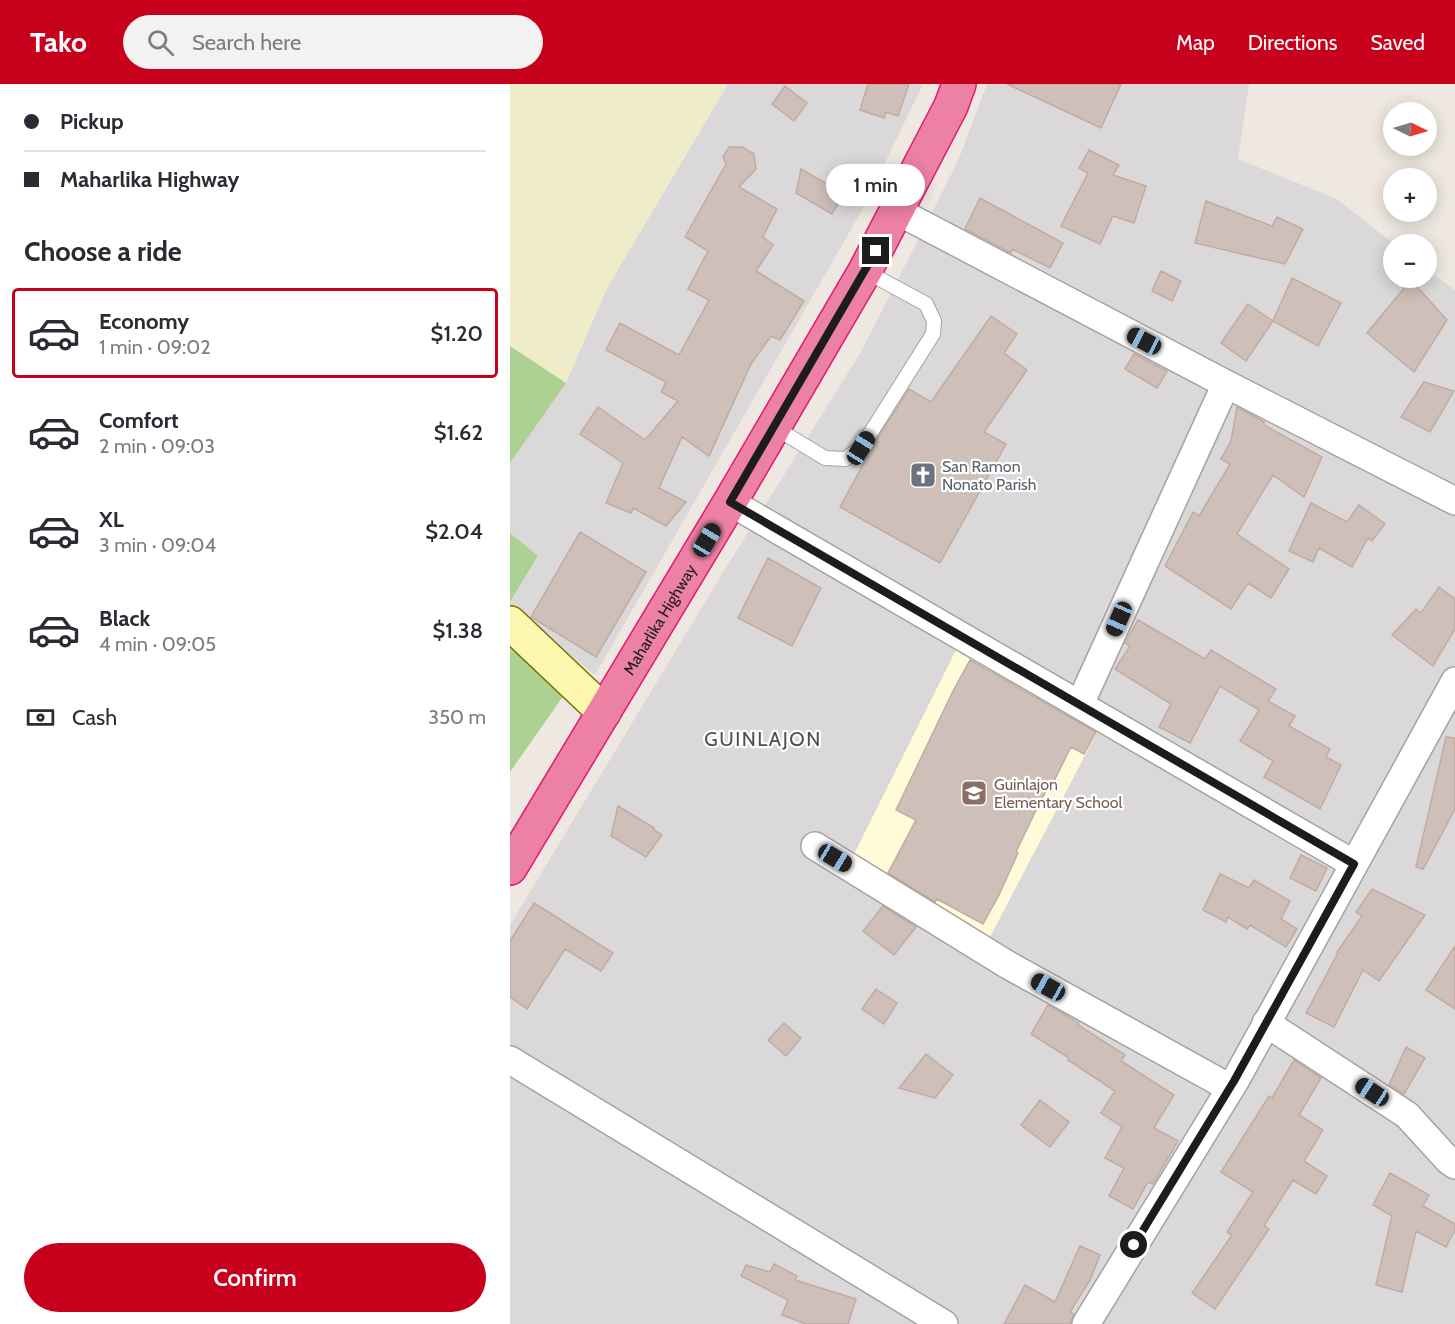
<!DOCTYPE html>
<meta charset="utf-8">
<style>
:root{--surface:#fff;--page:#f2f2f3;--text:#2b2b33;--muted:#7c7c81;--line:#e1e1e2;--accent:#c7001b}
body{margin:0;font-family:Cabin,sans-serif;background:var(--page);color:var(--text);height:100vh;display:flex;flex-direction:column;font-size:22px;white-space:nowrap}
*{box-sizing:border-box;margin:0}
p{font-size:20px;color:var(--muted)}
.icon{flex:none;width:33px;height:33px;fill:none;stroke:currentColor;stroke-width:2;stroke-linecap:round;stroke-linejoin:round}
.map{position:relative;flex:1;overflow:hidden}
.side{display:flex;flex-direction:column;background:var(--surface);width:510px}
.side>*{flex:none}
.top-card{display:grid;align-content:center;height:132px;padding:0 24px;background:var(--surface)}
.needle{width:39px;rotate:95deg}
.buttons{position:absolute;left:873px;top:18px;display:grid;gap:12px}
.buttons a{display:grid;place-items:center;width:54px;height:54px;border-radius:50%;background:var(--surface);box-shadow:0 3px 15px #0003;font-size:30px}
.end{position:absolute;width:27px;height:27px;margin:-14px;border:8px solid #1c1c1c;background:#fff;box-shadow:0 0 0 3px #fff}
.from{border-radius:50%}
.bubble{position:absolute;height:42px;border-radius:21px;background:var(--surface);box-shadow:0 3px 15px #0003;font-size:20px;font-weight:600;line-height:42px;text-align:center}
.car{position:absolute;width:18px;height:36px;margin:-18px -9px;border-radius:8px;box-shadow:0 0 4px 2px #0007;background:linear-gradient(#222 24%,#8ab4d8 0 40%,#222 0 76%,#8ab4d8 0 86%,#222 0)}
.top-card b{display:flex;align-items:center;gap:21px;height:57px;font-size:22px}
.top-card b+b{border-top:2px solid var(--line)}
.top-card i{width:15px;height:15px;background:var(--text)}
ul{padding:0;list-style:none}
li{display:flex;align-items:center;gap:18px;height:90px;margin:0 12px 9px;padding:0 12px;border:3px solid transparent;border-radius:6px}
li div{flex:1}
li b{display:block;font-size:22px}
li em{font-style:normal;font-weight:600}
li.current{border-color:var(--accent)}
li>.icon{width:54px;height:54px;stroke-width:1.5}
h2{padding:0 24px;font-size:27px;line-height:72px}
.pay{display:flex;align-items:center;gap:15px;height:66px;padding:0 24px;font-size:22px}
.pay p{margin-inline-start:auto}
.button{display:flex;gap:12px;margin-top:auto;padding:12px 24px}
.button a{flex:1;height:69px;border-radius:36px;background:var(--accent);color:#fff;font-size:24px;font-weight:600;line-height:69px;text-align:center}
header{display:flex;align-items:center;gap:36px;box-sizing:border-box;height:84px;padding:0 30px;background:var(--accent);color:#fff}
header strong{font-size:28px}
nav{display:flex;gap:33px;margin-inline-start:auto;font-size:21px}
.search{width:420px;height:54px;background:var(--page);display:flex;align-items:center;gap:15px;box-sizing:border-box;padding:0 21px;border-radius:33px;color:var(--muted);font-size:22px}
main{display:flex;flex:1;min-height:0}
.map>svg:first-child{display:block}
</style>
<header>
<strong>Tako</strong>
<div class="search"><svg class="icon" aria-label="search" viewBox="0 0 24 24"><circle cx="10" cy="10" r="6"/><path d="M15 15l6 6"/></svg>Search here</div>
<nav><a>Map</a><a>Directions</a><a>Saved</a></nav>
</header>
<main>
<section class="side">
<div class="top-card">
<b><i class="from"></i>Pickup</b>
<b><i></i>Maharlika Highway</b>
</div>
<h2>Choose a ride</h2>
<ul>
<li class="current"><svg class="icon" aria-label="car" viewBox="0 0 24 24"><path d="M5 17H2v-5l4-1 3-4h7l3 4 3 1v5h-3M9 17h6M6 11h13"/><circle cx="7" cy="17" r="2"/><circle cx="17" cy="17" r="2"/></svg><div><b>Economy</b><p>1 min · 09:02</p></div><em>$1.20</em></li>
<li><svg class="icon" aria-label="car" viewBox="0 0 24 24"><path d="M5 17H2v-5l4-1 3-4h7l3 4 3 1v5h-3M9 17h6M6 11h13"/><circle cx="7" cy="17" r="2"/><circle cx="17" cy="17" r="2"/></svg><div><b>Comfort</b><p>2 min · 09:03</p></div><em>$1.62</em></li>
<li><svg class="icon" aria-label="car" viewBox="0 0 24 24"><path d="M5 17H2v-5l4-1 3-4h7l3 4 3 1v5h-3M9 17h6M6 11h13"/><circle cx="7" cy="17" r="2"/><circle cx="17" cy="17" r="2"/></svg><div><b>XL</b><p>3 min · 09:04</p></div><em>$2.04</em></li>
<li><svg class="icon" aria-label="car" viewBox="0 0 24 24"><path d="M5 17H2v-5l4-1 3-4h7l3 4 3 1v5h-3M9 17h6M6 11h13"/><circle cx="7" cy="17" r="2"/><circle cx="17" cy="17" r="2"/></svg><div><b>Black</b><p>4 min · 09:05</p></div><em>$1.38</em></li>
</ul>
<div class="pay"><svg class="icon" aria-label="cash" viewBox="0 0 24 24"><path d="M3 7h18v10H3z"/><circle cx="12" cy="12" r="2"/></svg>Cash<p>350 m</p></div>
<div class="button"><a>Confirm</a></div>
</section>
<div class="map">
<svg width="945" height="1240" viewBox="0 0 945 1240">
<rect width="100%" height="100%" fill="#eee8e0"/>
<!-- residential -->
<path fill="#dad8d9" d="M218,0H413L351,128L85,591L0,524V518L28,473L0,449V379L56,299L97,204Z
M477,0H739L728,75L827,115L884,160V194H916L917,186L945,206V1240H0V841L209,495L351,268L448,77Z"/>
<!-- education -->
<path fill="#fffad8" d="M449,560L591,641L480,853L340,778Z"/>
<!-- farmland -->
<path fill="#efedc9" d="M0,0H218L97,204L56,299L0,262Z"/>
<!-- forest -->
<path fill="#add192" d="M0,262L56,299L0,379Z
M0,449L28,472L0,518Z
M0,563L54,611L0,688Z"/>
<!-- building -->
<path fill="#cec0b9" stroke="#c1aba2" stroke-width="1.5" d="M358,0H399L388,32L376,28L374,34L350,26Z
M497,0H611L591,44Z
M275,2L297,19L284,37L262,20Z
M219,63H232L244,70L246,85L229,103L267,125L253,153L263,161L246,187L294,217L270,256L261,252L241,280L199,372L172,353L149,404L176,418L156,442L123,424L121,429L96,419L113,379L70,350L88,323L135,356L168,317L151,308L156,298L96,266L110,239L169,271L199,216L178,205L198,167L175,153L216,80L213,73Z
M579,66L609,81L603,91L636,102L624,139L603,132L590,160L551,142L578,89L569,84Z
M291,85L334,110L322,130L286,109Z
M470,114L553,159L540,184L502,165L501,169L455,145Z
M696,117L762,142L767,133L793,145L775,180L685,159Z
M651,187L671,197L662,217L642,207Z
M782,194L831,219L808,262L763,237Z
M901,196L937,236L904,288L857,249Z
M738,220L763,237L736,277L711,259Z
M481,232L507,250L494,269L517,286L474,348L496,360L430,479L330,423L367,355L399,305L421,318Z
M624,270L657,287L647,304L615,285Z
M914,298L944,307L920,348L891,333Z
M727,323L754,338V341L812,373L794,413L763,391L727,450L779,485L761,514L738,499L721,525L655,482L683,428L689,432L720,380L711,375L721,357Z
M801,419L837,438L849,421L875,440L862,457L858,454L842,483L809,464L803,478L779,467Z
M70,448L136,488L86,573L21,533Z
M258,474L311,504L282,562L228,534Z
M929,503L945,515V545L923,582L882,551L906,525L911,529Z
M628,536L695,575L701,566L766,605L758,617L785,632L779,642L820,665L816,673L831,681L810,725L754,693L763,677L730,657L749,626L710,602L680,659L649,643L661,620L605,585L620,562L615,559Z
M460,576L586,648L574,670L561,663L543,699L541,698L528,722L506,768L508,769L489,811L473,840L427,815L425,818L378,789L406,736L386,726L443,607Z
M936,653L945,654V725L913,785L906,783Z
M108,722L144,744L143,745L152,751L136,773L101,752Z
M791,771L817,784L806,807L780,794Z
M710,790L739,804L744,796L780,817L771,835L787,845L776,863L740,841L737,845L718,833L716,838L693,826Z
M862,805L915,831L869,897L853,886L824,943L796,929L828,869L827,868L852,832L846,828Z
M24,819L103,869L91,887L55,865L17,925L0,913V857Z
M373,822L406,843L384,871L353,847Z
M945,862V925L916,906Z
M366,905L387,919L374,940L352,925Z
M538,921L569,939L568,941L615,971L611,977L664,1011L644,1044L668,1057L643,1100L638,1098L623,1125L599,1112L614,1084L595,1074L612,1043L591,1029L605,1007L558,976L559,974L521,950Z
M274,939L291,954L276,972L258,956Z
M896,963L915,974L894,1010L879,1001Z
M416,970L443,991L425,1014L389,1004Z
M784,976L811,994L789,1031L813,1046L794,1077L817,1092L806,1110L783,1096L754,1142L759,1145L705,1225L682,1209L722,1151L717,1148L743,1108L711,1088L759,1012L762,1014Z
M530,1016L559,1038L540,1063L511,1041Z
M880,1089L919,1111L913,1122L945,1140V1146L936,1163L906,1147L892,1208L866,1201L882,1132L863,1121Z
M570,1162L590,1171L580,1196L560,1228L564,1230L560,1240H494L515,1201L545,1218Z
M264,1180L287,1192L285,1196L346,1215L338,1240H296L272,1231L278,1216L231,1192L236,1181L260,1188Z"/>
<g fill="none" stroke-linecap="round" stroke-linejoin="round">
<defs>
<path id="lane" d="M264,343L315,374L335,375L351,364L423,250L424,237L416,220L355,187"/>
<path id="street" d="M387,127L716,300L945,417
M220,418L844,780
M570,620L716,300
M305,762L498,881L720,1004
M756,939L897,1031L938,1076L945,1081
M0,976L434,1240
M576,1240L725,997L945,597"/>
<path id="secondary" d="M0,539L94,628"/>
<g id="highway">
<path id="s1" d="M0,784L220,418L355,187L441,22L449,0"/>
</g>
</defs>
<!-- lane casing -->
<use href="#lane" stroke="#a3a3a3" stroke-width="16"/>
<!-- street casing -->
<use href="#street" stroke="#a3a3a3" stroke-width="30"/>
<!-- secondary casing -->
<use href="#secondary" stroke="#757200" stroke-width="36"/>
<!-- highway casing -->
<use href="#highway" stroke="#e21778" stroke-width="36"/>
<!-- lane -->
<use href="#lane" stroke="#fff" stroke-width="14"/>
<!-- street -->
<use href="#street" stroke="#fff" stroke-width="27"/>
<!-- secondary -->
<use href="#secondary" stroke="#fef7af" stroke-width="33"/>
<!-- highway -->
<use href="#highway" stroke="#ec81a3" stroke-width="33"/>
</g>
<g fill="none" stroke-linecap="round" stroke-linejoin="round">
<!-- route -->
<path stroke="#1c1c1c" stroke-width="8" d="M366,167L220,418L844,780L724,997L624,1161"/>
</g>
<!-- icons -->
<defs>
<symbol id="church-square" viewBox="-11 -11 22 22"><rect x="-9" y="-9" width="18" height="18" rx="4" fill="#6b7280" stroke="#fff"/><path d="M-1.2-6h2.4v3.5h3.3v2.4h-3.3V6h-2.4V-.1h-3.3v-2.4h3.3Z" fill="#fff"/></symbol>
<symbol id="school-square" viewBox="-11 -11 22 22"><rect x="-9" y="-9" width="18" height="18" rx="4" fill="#8d6e63" stroke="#fff"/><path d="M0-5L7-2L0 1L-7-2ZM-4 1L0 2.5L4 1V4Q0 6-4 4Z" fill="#fff"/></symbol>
</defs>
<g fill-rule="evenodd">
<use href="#church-square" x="398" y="376" width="30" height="30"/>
<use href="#school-square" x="449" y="694" width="30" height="30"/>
</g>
<g text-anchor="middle" stroke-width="4.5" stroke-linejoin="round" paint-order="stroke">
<!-- worship labels -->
<g font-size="16" fill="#5b616d" stroke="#fff" text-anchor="start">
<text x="432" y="388">San Ramon<tspan x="432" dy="18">Nonato Parish</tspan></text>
</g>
<!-- street labels -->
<g font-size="16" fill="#1c1c1c" stroke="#fff">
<text dy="6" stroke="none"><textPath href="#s1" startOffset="290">Maharlika Highway</textPath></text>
</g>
<!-- education labels -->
<g font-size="16" fill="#785e54" stroke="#fff" text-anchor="start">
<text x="484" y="706">Guinlajon<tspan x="484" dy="18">Elementary School</tspan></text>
</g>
<!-- quarter labels -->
<g font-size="20" letter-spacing="1.5" fill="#4f4f4f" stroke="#fff">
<text x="253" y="662">GUINLAJON</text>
</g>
</g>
</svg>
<div class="buttons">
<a><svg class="needle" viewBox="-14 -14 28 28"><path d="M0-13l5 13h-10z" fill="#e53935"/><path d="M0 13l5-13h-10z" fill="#7c7c81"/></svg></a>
<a>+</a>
<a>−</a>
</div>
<i class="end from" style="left:624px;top:1161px"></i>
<i class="end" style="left:366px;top:167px"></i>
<div class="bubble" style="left:316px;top:80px;width:99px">1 min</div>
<i class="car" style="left:634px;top:257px;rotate:298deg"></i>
<i class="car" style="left:351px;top:364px;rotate:32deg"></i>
<i class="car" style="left:197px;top:456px;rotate:31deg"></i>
<i class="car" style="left:609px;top:535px;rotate:204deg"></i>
<i class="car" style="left:325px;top:774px;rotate:121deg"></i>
<i class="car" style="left:538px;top:903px;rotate:299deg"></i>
<i class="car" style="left:862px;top:1008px;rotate:303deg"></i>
</div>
</main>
